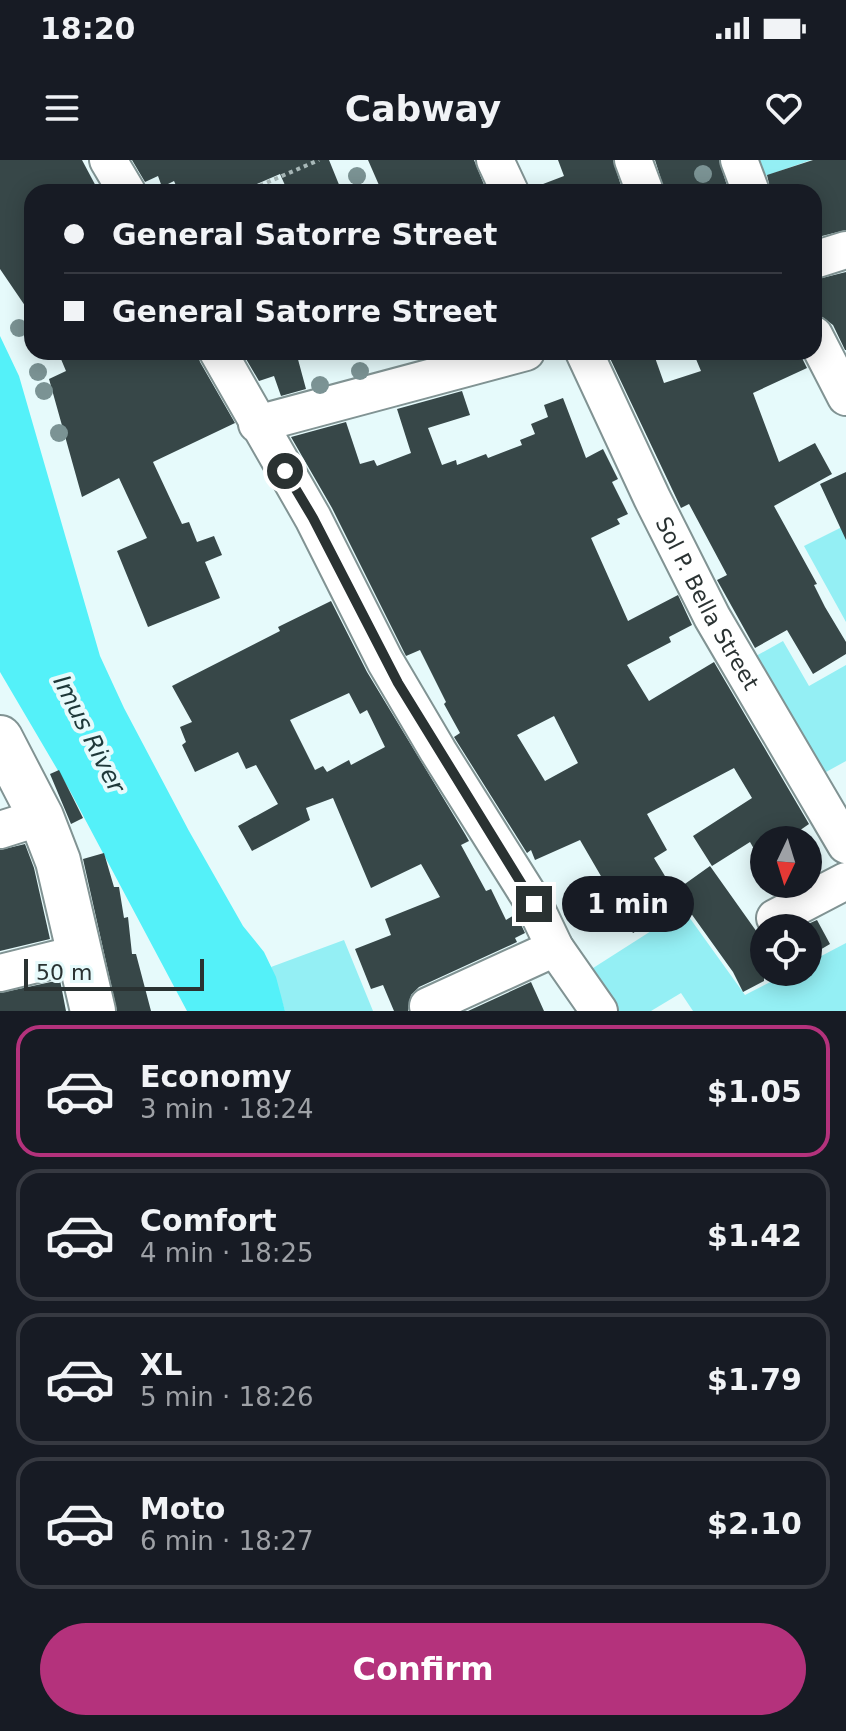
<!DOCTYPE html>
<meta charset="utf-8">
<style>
:root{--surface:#171b24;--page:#242831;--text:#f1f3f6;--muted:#9ea1a6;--line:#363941;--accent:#b4327c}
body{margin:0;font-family:"DejaVu Sans",sans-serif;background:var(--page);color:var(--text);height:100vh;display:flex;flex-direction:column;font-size:30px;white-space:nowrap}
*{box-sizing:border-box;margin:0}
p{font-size:26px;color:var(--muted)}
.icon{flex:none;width:44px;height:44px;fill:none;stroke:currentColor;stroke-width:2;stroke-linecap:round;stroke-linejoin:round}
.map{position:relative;height:851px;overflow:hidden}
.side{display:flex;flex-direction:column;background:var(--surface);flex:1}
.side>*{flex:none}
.guide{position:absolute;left:24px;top:24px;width:798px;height:176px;border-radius:24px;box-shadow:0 4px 20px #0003;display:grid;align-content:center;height:176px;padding:0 40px;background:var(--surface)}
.needle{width:52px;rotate:184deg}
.buttons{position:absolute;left:750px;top:666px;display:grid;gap:16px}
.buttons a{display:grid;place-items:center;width:72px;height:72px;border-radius:50%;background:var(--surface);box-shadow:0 4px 20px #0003;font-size:40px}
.scale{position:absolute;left:24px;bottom:20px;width:180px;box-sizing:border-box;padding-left:8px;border:4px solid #2a3232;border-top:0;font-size:22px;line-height:28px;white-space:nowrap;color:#2a3232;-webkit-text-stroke:6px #e6fafb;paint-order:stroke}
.end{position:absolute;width:36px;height:36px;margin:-18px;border:10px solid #2a3232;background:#fff;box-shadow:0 0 0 4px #fff}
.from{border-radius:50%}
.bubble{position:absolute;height:56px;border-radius:28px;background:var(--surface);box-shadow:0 4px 20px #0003;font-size:26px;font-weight:700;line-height:56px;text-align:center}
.guide b{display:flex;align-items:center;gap:28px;height:76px;font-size:30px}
.guide b+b{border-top:2px solid var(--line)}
.guide i{width:20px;height:20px;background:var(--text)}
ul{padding:14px 0 0;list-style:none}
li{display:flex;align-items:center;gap:24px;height:132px;margin:0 16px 12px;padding:0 24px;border:4px solid var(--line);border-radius:24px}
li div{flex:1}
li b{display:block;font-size:30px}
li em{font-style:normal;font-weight:700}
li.current{border-color:var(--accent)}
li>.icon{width:72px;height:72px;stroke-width:1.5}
.cta{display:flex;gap:16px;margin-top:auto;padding:16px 40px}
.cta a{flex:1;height:92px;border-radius:48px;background:var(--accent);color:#fff;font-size:32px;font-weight:700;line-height:92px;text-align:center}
.status{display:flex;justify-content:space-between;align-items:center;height:56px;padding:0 40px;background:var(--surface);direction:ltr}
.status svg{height:22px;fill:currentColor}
header{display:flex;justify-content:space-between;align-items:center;height:104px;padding:0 40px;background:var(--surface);font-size:36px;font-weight:700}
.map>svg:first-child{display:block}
</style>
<div class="status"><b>18:20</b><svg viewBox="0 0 49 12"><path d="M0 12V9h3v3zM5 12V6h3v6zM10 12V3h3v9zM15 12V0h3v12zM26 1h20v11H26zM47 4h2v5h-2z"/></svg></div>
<header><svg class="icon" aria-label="menu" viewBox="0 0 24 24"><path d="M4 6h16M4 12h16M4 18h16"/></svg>Cabway<svg class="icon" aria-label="heart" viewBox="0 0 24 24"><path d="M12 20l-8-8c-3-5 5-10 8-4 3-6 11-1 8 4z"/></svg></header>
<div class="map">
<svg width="846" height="851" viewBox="0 0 846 851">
<rect width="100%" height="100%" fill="#e6fafb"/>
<!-- green -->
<path fill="#94eff4" d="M753,0H811L760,18Z
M846,365V462L804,386Z
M783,481L809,526L846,505V601L817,617L747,501Z
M684,750L745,835L790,812H808V803L846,783V851H693L681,833L651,851H614L590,810Z
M344,780L373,851H285L271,807Z"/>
<!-- water -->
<path fill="#54f1f9" d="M0,176L19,216L100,496L124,548L189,671L243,766L264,792L276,817L285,851H187L70,631L0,512Z"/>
<!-- building -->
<path fill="#374748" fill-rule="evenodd" d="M0,0H82L99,32H32V156L0,109Z
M132,0H329L342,32H288L280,14L238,32H179L174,21L162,27L158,16L145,22Z
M368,0H474L487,32H382Z
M558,0H613L623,32H531L530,29L564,16Z
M655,0H719L729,32H665Z
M813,0H846V70L814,78V32H771L767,15Z
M846,112V190H845L833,165L821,156L814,141V120Z
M58,192H197L200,202L235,263L153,302L182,364L189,362L197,382L214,376L222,395L205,402L220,438L148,467L117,391L147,378L119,318L82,337L49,219L66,211Z
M242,192H296L306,229L281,236L274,216L259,221Z
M607,192H653L664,223L701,211L693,192H799L807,208L753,233L779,302L815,283L832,314L774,346L817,424L814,425L825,447L846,482V494L813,514L787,470L755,488L717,420L727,415L689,344L681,348Z
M462,231L470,255L428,268L442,305L456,300L457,305L486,294L488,298L522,285L520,280L535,274L531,264L548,257L544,245L563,238L586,298L603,289L618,319L612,322L628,354L617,359L620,364L591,378L628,461L678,435L692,465L669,477L671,482L627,505L649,541L714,502L809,664L786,680H764V706L750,682L712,706L693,676L752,638L734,608L647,654L667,690L654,698L682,744L633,773L613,741L576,762L566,745L605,723L580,680L535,700L531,690L527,693L454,577L460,573L444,544L446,542L420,490L406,496L332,348L291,277L346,262L360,304L374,300L377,306L411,293L397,249ZM554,556L578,603L545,621L517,575Z
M846,312V380L820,324Z
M331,441L367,512L465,674L469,681L461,685L486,731L491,729L506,760L516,754L525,773L515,778L517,782L419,827L411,835L408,851H394L383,825L371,829L355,789L391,775L385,759L440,737L421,704L371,728L333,638L306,648L310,660L252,691L238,666L278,644L256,605L246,609L238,592L195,612L182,585L186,582L180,567L192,562L172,526L280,471L278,467ZM349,533L360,554L367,550L385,587L351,605L349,600L327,612L323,606L315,610L290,560Z
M59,610L83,658L71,664L50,614Z
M25,684L34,708L50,779L0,791V690Z
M104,693L114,727H119L124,758L128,757L132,794H136L151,851H117L83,699Z
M710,706L764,782V821L743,832L733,812L675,731Z
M817,760L830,784L808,797V764Z
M60,820L66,851H0V833Z
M531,822L544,851H468Z"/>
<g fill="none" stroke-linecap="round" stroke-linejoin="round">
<defs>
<g id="minor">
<path d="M108,0L127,32"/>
<path d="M495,0L510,32"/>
<path d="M633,0L645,32"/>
<path d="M739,0L751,32"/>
<path d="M814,100L846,90"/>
<path d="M814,175L846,237"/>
<path d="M218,192L313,358L385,501L438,591L534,744L555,788L599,851"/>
<path id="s1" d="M584,192L652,338L712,457L846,685"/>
<path d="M257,264L526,192"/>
<path d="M0,670L41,657"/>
<path d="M775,758L846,721"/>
<path d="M0,813L81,793"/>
<path d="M428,846L555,788"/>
</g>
<path id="major" d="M0,578L41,657L58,701L93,851"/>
</defs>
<!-- minor casing -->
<use href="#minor" stroke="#819393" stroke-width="40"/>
<!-- major casing -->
<use href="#major" stroke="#819393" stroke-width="48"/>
<!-- path -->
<path stroke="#a8b8b8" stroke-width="4" stroke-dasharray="4 4" stroke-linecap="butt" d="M245,32L319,0"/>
<!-- minor -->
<use href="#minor" stroke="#fff" stroke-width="36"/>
<!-- major -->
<use href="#major" stroke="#fff" stroke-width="44"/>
</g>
<!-- trees -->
<g fill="#7b9394">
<circle cx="703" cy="14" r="9"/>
<circle cx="357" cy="16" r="9"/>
<circle cx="19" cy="168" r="9"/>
<circle cx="360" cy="211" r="9"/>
<circle cx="38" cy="212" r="9"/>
<circle cx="320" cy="225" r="9"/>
<circle cx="44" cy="231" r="9"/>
<circle cx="59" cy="273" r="9"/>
</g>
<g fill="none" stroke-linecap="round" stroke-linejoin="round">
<!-- route -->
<path stroke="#2a3232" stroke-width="10" d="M285,311L313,358L398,523L534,744"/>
</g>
<g text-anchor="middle" stroke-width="8" stroke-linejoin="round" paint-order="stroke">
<!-- street labels -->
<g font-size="22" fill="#2a3232" stroke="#e6fafb">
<text dy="8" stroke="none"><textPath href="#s1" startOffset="280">Sol P. Bella Street</textPath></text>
</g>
<!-- water labels -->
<g font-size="24" font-style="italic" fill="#1e3839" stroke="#e6fafb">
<text transform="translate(89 574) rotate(63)" y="8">Imus River</text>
</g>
</g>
</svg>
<div class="buttons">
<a><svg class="needle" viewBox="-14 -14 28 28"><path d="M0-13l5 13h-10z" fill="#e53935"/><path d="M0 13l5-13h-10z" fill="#9ea1a6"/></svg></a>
<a><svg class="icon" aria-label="locate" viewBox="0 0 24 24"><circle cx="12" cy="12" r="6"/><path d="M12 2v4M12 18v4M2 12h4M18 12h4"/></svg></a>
</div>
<div class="scale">50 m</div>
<i class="end from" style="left:285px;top:311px"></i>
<i class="end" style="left:534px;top:744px"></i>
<div class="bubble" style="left:562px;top:716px;width:132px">1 min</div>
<div class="guide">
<b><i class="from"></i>General Satorre Street</b>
<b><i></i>General Satorre Street</b>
</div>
</div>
<section class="side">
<ul>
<li class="current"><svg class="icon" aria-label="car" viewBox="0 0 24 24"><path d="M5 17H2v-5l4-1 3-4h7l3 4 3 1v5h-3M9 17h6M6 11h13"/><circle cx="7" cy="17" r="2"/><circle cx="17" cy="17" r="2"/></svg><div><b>Economy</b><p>3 min · 18:24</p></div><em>$1.05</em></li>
<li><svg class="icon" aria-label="car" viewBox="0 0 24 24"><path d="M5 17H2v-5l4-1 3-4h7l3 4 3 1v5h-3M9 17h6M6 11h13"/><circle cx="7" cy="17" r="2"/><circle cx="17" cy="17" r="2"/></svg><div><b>Comfort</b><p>4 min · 18:25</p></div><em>$1.42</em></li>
<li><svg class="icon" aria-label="car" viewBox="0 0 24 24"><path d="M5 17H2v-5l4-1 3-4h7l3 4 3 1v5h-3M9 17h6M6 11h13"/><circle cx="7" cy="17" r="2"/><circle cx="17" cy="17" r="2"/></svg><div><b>XL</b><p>5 min · 18:26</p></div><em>$1.79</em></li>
<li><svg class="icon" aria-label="car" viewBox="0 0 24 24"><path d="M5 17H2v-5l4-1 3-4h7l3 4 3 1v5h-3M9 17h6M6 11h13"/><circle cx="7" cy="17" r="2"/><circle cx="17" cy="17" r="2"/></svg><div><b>Moto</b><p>6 min · 18:27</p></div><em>$2.10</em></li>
</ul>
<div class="cta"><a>Confirm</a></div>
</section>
